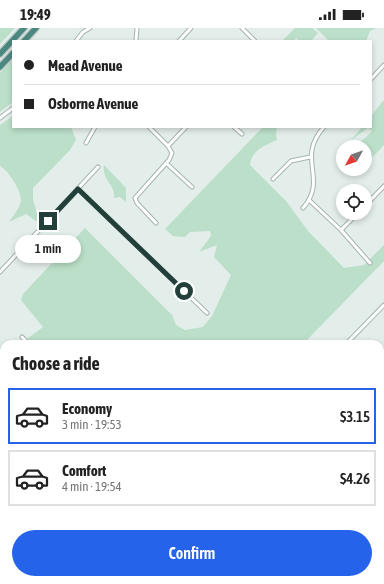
<!DOCTYPE html>
<meta charset="utf-8">
<style>
:root{--surface:#fff;--page:#f6f6f6;--text:#222;--muted:#767676;--line:#e0e0e0;--accent:#2563eb}
body{margin:0;font-family:"Asap Condensed",sans-serif;background:var(--page);color:var(--text);height:100vh;display:flex;flex-direction:column;font-size:15px;white-space:nowrap}
*{box-sizing:border-box;margin:0}
p{font-size:13px;color:var(--muted)}
.icon{flex:none;width:22px;height:22px;fill:none;stroke:currentColor;stroke-width:2;stroke-linecap:round;stroke-linejoin:round}
.map{position:relative;flex:1;overflow:hidden}
.side{position:absolute;left:0px;top:312px;width:384px;height:244px;display:flex;flex-direction:column;background:var(--surface);border-radius:12px 12px 0 0;box-shadow:0 2px 6px #0003}
.side>*{flex:none}
.top-card{position:absolute;left:12px;top:12px;width:360px;height:88px;border-radius:0px;box-shadow:0 2px 6px #0003;display:grid;align-content:center;height:88px;padding:0 12px;background:var(--surface)}
.needle{width:26px;rotate:230deg}
.fabs{position:absolute;left:336px;top:112px;display:grid;gap:8px}
.fabs a{display:grid;place-items:center;width:36px;height:36px;border-radius:50%;background:var(--surface);box-shadow:0 2px 6px #0003;font-size:20px}
.end{position:absolute;width:18px;height:18px;margin:-9px;border:5px solid #223f3a;background:#fff;box-shadow:0 0 0 2px #fff}
.from{border-radius:50%}
.bubble{position:absolute;height:28px;border-radius:14px;background:var(--surface);box-shadow:0 2px 6px #0003;font-size:13px;font-weight:600;line-height:28px;text-align:center}
.top-card b{display:flex;align-items:center;gap:14px;height:38px;font-size:15px}
.top-card b+b{border-top:1px solid var(--line)}
.top-card i{width:10px;height:10px;background:var(--text)}
ul{padding:0;list-style:none}
li{display:flex;align-items:center;gap:12px;height:56px;margin:0 8px 6px;padding:0 4px;border:2px solid var(--line);border-radius:0px}
li div{flex:1}
li b{display:block;font-size:15px}
li em{font-style:normal;font-weight:600}
li.active{border-color:var(--accent)}
li>.icon{width:36px;height:36px;stroke-width:1.5}
h2{padding:0 12px;font-size:18px;line-height:48px}
.button{display:flex;gap:8px;margin-top:auto;padding:8px 12px}
.button a{flex:1;height:46px;border-radius:24px;background:var(--accent);color:#fff;font-size:16px;font-weight:600;line-height:46px;text-align:center}
.status{display:flex;justify-content:space-between;align-items:center;height:28px;padding:0 20px;background:var(--surface);direction:ltr}
.status svg{height:11px;fill:currentColor}
.map>svg:first-child{display:block}
</style>
<div class="status"><b>19:49</b><svg viewBox="0 0 49 12"><path d="M0 12V9h3v3zM5 12V6h3v6zM10 12V3h3v9zM15 12V0h3v12zM26 1h20v11H26zM47 4h2v5h-2z"/></svg></div>
<div class="map">
<svg width="384" height="556" viewBox="0 0 384 556">
<rect width="100%" height="100%" fill="#e3edea"/>
<!-- green -->
<path fill="#bbdfc8" d="M0,0H15L0,16Z
M295,0H312L318,5L311,13H300L296,10L293,13H282Z
M316,0H377L370,3L366,13H329Z
M13,31V74L0,84V45Z
M384,72V117L365,137V119H343V123L342,119C356,117 363,113 372,103L368,100L351,112L362,99H371V88Z
M13,88V99H71L76,112L70,122L33,160V172L39,192L36,193L26,186L9,194C13,188 20,180 21,172C21,162 8,142 0,138V97Z
M263,99H277L276,106L277,112C266,117 251,122 250,137L286,173L308,203L344,240L364,237L384,217V233L303,316H33L27,311L43,299L21,272L23,266L85,200L172,287L176,297L185,302L203,299L212,288L231,247L214,229L217,217L199,224L211,208L210,203L190,204L185,209L173,208L165,201Z
M104,137L126,160V174L120,169L114,170C116,156 102,154 104,137Z"/>
<g fill="none" stroke-linecap="round" stroke-linejoin="round">
<defs>
<path id="minor" d="M242,0L255,13
M76,13L83,4L90,0
M136,13L137,0
M179,13L191,0
M371,51L384,37
M0,90L13,80
M149,99L168,118L172,125L169,132L135,170L137,175L156,195
M234,99L242,106
M86,115L95,99
M168,118L186,99
M166,135L192,159
M273,151L291,133L310,129
M78,161L207,285
M309,172L341,202L370,235
M365,178L384,158
M303,180C329,150 295,131 324,99
M341,202L358,185
M0,244L98,139
M22,309L29,316
M346,316L384,277
M380,360L384,356
M380,438L384,434
M0,468L4,473
M0,510L4,501
M380,518L384,521
M0,550L6,556
M380,551L384,547
M130,552L134,556
M333,552L337,556
M44,556L46,552
M241,556L245,552"/>
<path id="trunk" d="M24,13L36,0
M0,26L24,0
M0,39L13,25"/>
</defs>
<!-- minor casing -->
<use href="#minor" stroke="#a5b5b2" stroke-width="5"/>
<!-- trunk casing -->
<use href="#trunk" stroke="#c1c9c8" stroke-width="8"/>
<!-- minor -->
<use href="#minor" stroke="#fff" stroke-width="3"/>
<!-- trunk -->
<use href="#trunk" stroke="#4a8880" stroke-width="5.5"/>
</g>
<g fill="none" stroke-linecap="round" stroke-linejoin="round">
<!-- route -->
<path stroke="#223f3a" stroke-width="5" d="M48,193L78,161L184,263"/>
</g>
</svg>
<div class="fabs">
<a><svg class="needle" viewBox="-14 -14 28 28"><path d="M0-13l5 13h-10z" fill="#e53935"/><path d="M0 13l5-13h-10z" fill="#767676"/></svg></a>
<a><svg class="icon" aria-label="locate" viewBox="0 0 24 24"><circle cx="12" cy="12" r="6"/><path d="M12 2v4M12 18v4M2 12h4M18 12h4"/></svg></a>
</div>
<i class="end from" style="left:184px;top:263px"></i>
<i class="end" style="left:48px;top:193px"></i>
<div class="bubble" style="left:15px;top:207px;width:66px">1 min</div>
<div class="top-card">
<b><i class="from"></i>Mead Avenue</b>
<b><i></i>Osborne Avenue</b>
</div>
<section class="side">
<h2>Choose a ride</h2>
<ul>
<li class="active"><svg class="icon" aria-label="car" viewBox="0 0 24 24"><path d="M5 17H2v-5l4-1 3-4h7l3 4 3 1v5h-3M9 17h6M6 11h13"/><circle cx="7" cy="17" r="2"/><circle cx="17" cy="17" r="2"/></svg><div><b>Economy</b><p>3 min · 19:53</p></div><em>$3.15</em></li>
<li><svg class="icon" aria-label="car" viewBox="0 0 24 24"><path d="M5 17H2v-5l4-1 3-4h7l3 4 3 1v5h-3M9 17h6M6 11h13"/><circle cx="7" cy="17" r="2"/><circle cx="17" cy="17" r="2"/></svg><div><b>Comfort</b><p>4 min · 19:54</p></div><em>$4.26</em></li>
</ul>
<div class="button"><a>Confirm</a></div>
</section>
</div>
